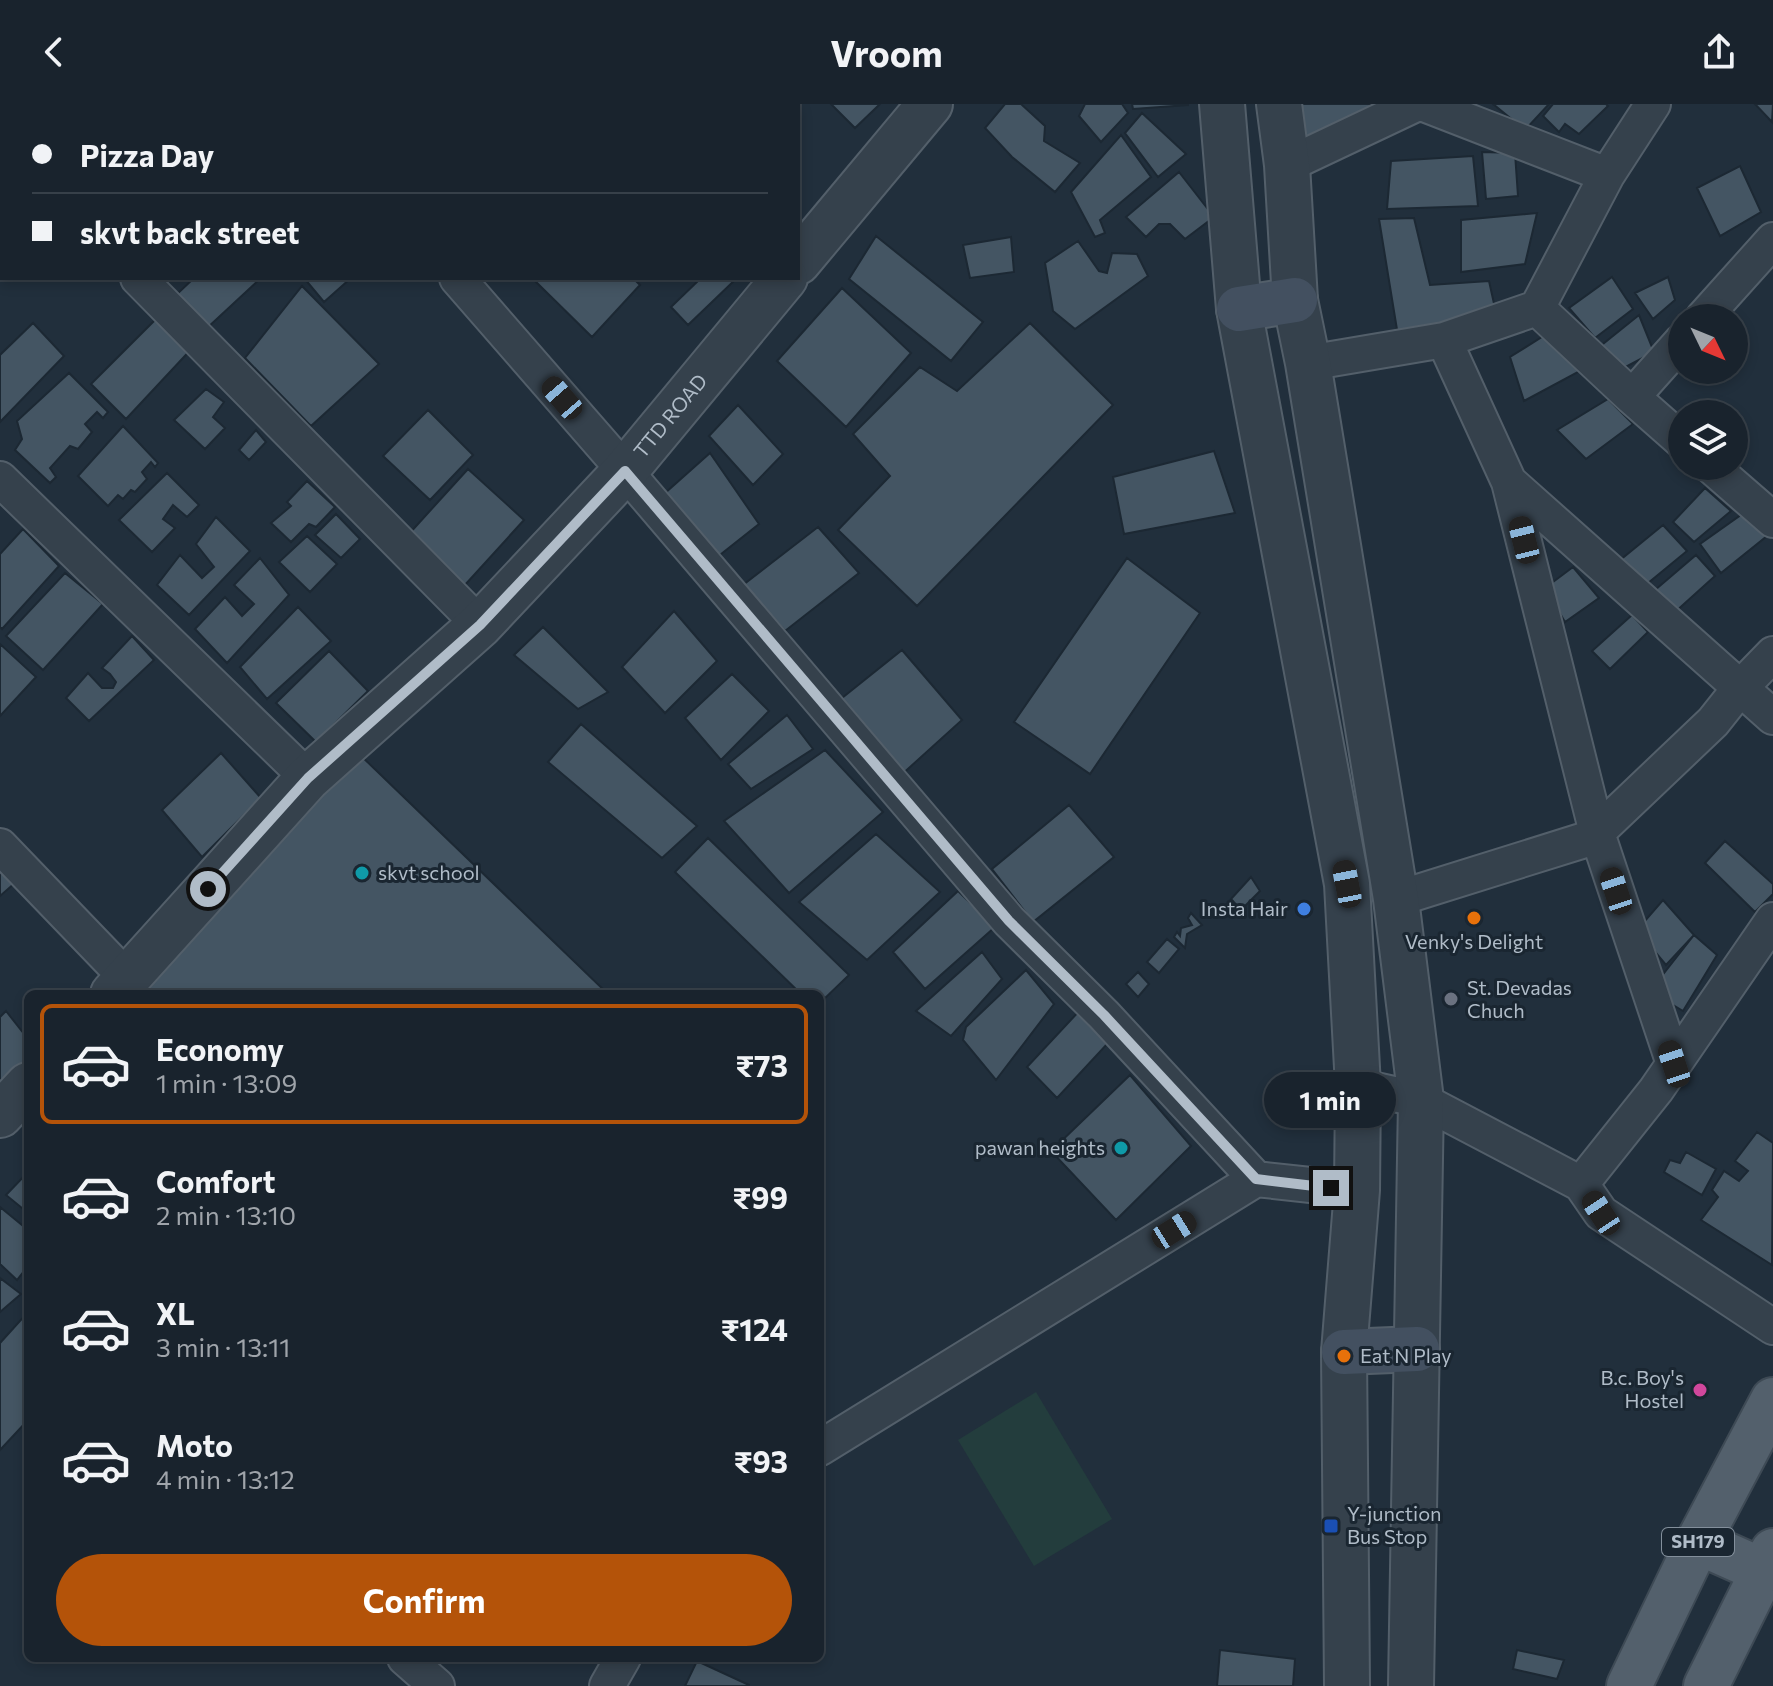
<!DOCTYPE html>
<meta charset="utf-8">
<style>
:root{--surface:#19232d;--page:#262f39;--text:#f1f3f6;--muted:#9fa4aa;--line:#374049;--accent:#b45309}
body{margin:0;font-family:Commissioner,sans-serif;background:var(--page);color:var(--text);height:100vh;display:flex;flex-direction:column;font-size:30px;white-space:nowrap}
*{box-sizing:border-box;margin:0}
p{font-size:26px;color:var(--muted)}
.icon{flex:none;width:44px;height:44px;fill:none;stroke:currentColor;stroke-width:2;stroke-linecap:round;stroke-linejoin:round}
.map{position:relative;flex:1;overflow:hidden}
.drawer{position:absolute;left:24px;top:886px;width:800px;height:672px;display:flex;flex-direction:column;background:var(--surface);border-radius:12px;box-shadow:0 4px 12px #0003,0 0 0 2px var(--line)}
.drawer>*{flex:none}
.hud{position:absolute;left:0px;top:0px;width:800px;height:176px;box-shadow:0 4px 12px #0003,0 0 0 2px var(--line);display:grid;align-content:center;height:176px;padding:0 32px;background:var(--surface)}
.needle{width:52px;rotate:133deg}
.tools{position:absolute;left:1668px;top:200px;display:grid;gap:16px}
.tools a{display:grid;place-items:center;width:80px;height:80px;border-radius:50%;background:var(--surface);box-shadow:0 4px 12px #0003,0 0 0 2px var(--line);font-size:40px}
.end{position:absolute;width:36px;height:36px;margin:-18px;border:10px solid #b0bcc8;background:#111;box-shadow:0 0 0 4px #111}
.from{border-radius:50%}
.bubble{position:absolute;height:56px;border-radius:28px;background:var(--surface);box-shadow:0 4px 12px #0003,0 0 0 2px var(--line);font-size:26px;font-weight:700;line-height:56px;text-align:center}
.car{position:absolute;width:24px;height:48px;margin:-24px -12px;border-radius:10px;box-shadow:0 0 6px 2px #0007;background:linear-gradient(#222 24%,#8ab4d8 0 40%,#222 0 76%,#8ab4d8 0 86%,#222 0)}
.hud b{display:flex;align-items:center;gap:28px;height:76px;font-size:30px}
.hud b+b{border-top:2px solid var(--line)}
.hud i{width:20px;height:20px;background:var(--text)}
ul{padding:14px 0 0;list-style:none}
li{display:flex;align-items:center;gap:24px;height:120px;margin:0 16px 12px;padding:0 16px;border:4px solid transparent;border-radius:12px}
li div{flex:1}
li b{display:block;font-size:30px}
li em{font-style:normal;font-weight:700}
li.current{border-color:var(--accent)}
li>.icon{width:72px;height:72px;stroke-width:1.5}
.primary-button{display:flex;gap:16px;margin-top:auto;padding:16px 32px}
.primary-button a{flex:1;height:92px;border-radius:48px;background:var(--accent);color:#fff;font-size:32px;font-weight:700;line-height:92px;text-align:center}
header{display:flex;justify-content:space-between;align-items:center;height:104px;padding:0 32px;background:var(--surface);font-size:36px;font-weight:700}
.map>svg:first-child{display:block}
</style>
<header><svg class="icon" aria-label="back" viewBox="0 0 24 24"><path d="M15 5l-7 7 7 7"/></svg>Vroom<svg class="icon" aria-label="share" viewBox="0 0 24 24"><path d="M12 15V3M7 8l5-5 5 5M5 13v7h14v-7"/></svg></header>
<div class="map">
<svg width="1773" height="1582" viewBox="0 0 1773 1582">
<rect width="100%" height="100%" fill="#212f3c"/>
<!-- green -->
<path fill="#233d3d" d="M1036,1288L1112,1415L1034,1462L958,1336Z"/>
<!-- building -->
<path fill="#445563" stroke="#1c2833" stroke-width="2" d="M831,0H880L855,24Z
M1005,0H1021L1045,22L1044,37L1080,59L1055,88L1012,53L985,24Z
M1085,0H1122L1128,9L1101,38L1079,12Z
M1132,0H1188V1L1133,5Z
M1299,0H1405L1307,40Z
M1493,0H1549L1525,26Z
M1553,0H1606L1608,2L1579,30L1565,20L1559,28L1543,12Z
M1755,0H1773L1772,18Z
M1142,9L1186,50L1158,73L1125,29Z
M1121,31L1151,73L1100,116L1105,129L1095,133L1071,88Z
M1482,48L1515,49L1518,92L1486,95Z
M1473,52L1478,102L1387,105L1391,57Z
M1740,62L1761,108L1720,132L1697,84Z
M1179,68L1214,113L1185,135L1170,120H1159L1146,133L1126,113Z
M1537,109L1525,160L1461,168V116Z
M1414,114L1430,181L1489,177L1497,213L1399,238L1379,115Z
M876,132L983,218L951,257L849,175Z
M1011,133L1014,168L970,174L963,141Z
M1078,137L1099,167L1107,169L1112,149L1137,150L1148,172L1075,225L1053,207L1045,159Z
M1612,173L1633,205L1595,234L1569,204Z
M1668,173L1675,196L1653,215L1635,189Z
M189,174H261L206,225L175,192L192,176Z
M304,174H351L324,198Z
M532,174H633L640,181L592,233Z
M701,174H737L688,221L671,203Z
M302,182L379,260L311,322L245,254Z
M842,184L911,249L846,323L777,257Z
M164,207L197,239L126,315L91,280Z
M1639,211L1654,248L1618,267L1598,244Z
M33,219L64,252L0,318V251Z
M1030,219L1113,301L917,502L838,426L890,372L853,330L920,263L957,287Z
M1553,226L1580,267L1524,297L1510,253Z
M69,269L108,308L103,314L97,308L85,320L92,328L78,345L70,342L50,364L56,373L50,379L15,346L22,335L17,317Z
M206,285L224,298L213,313L225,324L205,345L174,316Z
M1608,295L1633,320L1586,355L1557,326Z
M738,301L783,350L753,381L709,332Z
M428,306L473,351L430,396L383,352Z
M123,322L158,359L155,363L151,358L142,368L147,375L135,388L131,386L123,395L118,391L108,402L78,372Z
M256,326L266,338L249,356L239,346Z
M1214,347L1235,409L1124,430L1113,373Z
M710,349L759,420L711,458L664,390Z
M468,365L524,416L464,482L408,431Z
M167,369L199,401L187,413L173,401L163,415L175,424L152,448L119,416Z
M307,377L335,403L316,423L309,420L291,438L271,419L291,402L287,398Z
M1705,384L1731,407L1694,438L1673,418Z
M1748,406L1767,432L1721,469L1700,440Z
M336,410L360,435L341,454L315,431Z
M216,413L250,447L189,511L157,481L180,451L202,474L214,463L196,440Z
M1663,421L1687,447L1642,484L1619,457Z
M818,423L859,469L785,527L743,481Z
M23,425L59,462L2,525L0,523V450Z
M307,432L337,460L310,488L279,458Z
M1696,451L1715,472L1674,509L1655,486Z
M260,454L289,491L227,559L195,525L225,493L242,512L254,500L234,481Z
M1127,454L1200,509L1090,670L1014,618Z
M1573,463L1599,494L1565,518L1545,484Z
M65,469L103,500L43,566L6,532Z
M298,503L331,537L267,595L240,563Z
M674,507L717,557L665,609L622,563Z
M1632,511L1648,528L1610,565L1592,547Z
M543,523L608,588L578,605L514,551Z
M132,532L154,556L89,617L66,594L88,569L102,584H113L116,578L110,570L102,564Z
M0,540L36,573L0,612Z
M902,546L962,616L899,673L832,602Z
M329,547L368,587L316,638L276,599Z
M732,570L769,607L721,656L685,614Z
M787,611L813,645L751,685L728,660Z
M581,620L697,722L662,754L548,658Z
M825,646L883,708L789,789L724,717Z
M356,647L608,890H126Z
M221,649L261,694L202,753L162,706Z
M1069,701L1114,753L1033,818L992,765Z
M876,730L940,788L867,856L799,798Z
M708,734L849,871L820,899V890H801L675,768Z
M1725,737L1773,780V790L1755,808L1705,759Z
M0,766L16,778L0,792Z
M1251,773L1260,787L1241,806L1231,795Z
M958,787L995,823L925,885L893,848Z
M1663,796L1694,831L1666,861L1637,826Z
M1191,809L1202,821L1187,830L1185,844L1174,833L1177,828L1180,832L1181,824L1192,821L1188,814Z
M1694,831L1717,851L1683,907L1650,887Z
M1167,835L1179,845L1159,869L1147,858Z
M982,848L1002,875L951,932L916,907Z
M1026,866L1054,900L996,976L963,936L966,923Z
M1138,868L1149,880L1138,893L1126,880Z
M1082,904L1109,938L1057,994L1027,963Z
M6,907L28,935V960L0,987V913Z
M1130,971L1191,1042L1116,1116L1051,1047Z
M1757,1028L1773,1039L1772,1161L1701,1116L1718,1093L1712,1086L1724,1067L1739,1077L1748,1067L1735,1057Z
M1686,1048L1716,1065L1702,1091L1664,1068L1670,1056L1680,1059Z
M28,1068V1109L6,1091Z
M0,1103L28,1126V1162L17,1176L0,1160Z
M0,1174L21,1190L0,1208Z
M28,1208V1316L0,1346V1239Z
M1220,1546L1295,1555L1293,1582H1217Z
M1517,1546L1564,1556L1557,1575L1513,1565Z
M697,1557L749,1581V1582H685Z"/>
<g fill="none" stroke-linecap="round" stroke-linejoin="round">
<defs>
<path id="minor" d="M293,0L295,2
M1424,0L1607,71L1653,0
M646,2L648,0
M0,34L2,36
M1287,61L1416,0
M138,174L480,521
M457,174L625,367L1009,817L1104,911L1256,1075L1357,1086
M1537,204L1607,71
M1703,214L1773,136
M1444,236L1537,204L1632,293L1682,337
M1308,259L1444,236L1509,378L1773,613
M1632,293L1682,237
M1711,362L1773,416
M0,375L308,674
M1509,378L1597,729L1674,960
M0,742L127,874
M1396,795L1591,734L1713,618L1740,584L1773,550
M1358,982L1421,996L1581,1080L1601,1109L1773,1223
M1581,1080L1656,986L1773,816
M820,1344L1256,1075
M405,1554L437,1582
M607,1582L623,1554"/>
<g id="tertiary">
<path d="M1222,0L1239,205L1347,780L1358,982L1357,1086L1344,1248L1347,1582"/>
<path d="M1279,0L1287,61L1295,196L1308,259L1396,795L1421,996L1411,1582"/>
<path d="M798,158L930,0"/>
<path id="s1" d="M113,890L308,674L480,521L625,367L785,174"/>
<path d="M0,1011L28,981"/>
</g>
<path id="secondary" d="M1239,205L1295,196
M1344,1248L1417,1245"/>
<path id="primary" d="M1698,1438L1763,1467
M1629,1582L1698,1438L1773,1296
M1706,1582L1773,1447"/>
</defs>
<!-- minor casing -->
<use href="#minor" stroke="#535f6a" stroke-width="38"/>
<!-- tertiary casing -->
<use href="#tertiary" stroke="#535f6a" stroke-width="48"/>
<!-- secondary casing -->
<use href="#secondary" stroke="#535f6a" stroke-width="48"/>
<!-- primary casing -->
<use href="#primary" stroke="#3e4a55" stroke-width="48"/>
<!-- minor -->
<use href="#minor" stroke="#35414c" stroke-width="34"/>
<!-- tertiary -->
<use href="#tertiary" stroke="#35414c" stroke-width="44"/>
<!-- secondary -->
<use href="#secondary" stroke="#435060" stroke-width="44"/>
<!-- primary -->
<use href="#primary" stroke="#53606c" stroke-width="44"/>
</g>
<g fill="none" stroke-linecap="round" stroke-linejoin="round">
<!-- route -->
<path stroke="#b0bcc8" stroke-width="10" d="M208,785L308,674L480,521L625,367L1009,817L1104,911L1256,1075L1331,1084"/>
</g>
<!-- markers -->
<g fill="#0f9aa8" stroke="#1a2631" stroke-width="3">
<circle cx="362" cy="769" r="8"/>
<circle cx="1121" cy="1044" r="8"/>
</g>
<circle fill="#3f7fe0" stroke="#1a2631" stroke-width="3" cx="1304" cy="805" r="8"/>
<g fill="#e8710a" stroke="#1a2631" stroke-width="3">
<circle cx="1474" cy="814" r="8"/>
<circle cx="1344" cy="1252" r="8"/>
</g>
<circle fill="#6b7280" stroke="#1a2631" stroke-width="3" cx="1451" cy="895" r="8"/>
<circle fill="#d1479c" stroke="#1a2631" stroke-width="3" cx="1700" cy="1286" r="8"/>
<rect fill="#1a4fb4" stroke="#1a2631" stroke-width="3" x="1323" y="1414" width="16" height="16" rx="4"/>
<g text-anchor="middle" stroke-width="6" stroke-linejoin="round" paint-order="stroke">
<!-- shield labels -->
<rect fill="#1a2631" stroke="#838f9b" stroke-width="2" x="1662" y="1424" width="72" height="28" rx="6"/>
<g font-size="18" font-weight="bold" fill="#b0bcc8">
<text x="1698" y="1444">SH179</text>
</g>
<!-- street labels -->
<g font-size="20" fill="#b0bcc8" stroke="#1a2631">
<text dy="7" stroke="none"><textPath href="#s1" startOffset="804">TTD ROAD</textPath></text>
</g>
<!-- poi labels -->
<g font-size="20" fill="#b0bcc8" stroke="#1a2631" text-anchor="start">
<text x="378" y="776">skvt school</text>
<text x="1288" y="812" text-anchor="end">Insta Hair</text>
<text x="1474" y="845" text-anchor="middle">Venky's Delight</text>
<text x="1467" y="891">St. Devadas<tspan x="1467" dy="23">Chuch</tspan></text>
<text x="1105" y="1051" text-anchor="end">pawan heights</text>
<text x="1360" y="1259">Eat N Play</text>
<text x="1684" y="1281" text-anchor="end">B.c. Boy's<tspan x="1684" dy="23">Hostel</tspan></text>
<text x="1347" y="1417">Y-junction<tspan x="1347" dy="23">Bus Stop</tspan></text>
</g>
</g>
</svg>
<div class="tools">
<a><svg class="needle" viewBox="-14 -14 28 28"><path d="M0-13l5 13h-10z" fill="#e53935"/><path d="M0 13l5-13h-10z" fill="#9fa4aa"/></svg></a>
<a><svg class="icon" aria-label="layers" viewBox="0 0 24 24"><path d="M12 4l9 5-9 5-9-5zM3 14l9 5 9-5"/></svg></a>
</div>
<i class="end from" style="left:208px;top:785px"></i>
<i class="end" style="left:1331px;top:1084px"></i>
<div class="bubble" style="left:1264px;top:968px;width:132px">1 min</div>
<i class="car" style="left:562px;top:294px;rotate:319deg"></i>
<i class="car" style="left:1524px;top:436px;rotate:346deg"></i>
<i class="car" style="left:1347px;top:780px;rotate:349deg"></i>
<i class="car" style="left:1616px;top:787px;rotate:342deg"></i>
<i class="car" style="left:1674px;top:960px;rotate:342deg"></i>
<i class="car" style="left:1601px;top:1109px;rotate:327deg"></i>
<i class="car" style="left:1174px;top:1126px;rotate:58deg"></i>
<div class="hud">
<b><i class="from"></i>Pizza Day</b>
<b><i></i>skvt back street</b>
</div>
<section class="drawer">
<ul>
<li class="current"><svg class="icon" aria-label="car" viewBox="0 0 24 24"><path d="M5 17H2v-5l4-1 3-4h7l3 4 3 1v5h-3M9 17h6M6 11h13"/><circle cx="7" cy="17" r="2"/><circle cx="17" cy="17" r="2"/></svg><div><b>Economy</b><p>1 min · 13:09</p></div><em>₹73</em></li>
<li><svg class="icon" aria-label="car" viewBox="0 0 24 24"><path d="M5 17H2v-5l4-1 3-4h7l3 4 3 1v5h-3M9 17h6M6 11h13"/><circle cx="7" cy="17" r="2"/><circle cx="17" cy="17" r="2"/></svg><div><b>Comfort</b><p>2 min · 13:10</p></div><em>₹99</em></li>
<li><svg class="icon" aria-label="car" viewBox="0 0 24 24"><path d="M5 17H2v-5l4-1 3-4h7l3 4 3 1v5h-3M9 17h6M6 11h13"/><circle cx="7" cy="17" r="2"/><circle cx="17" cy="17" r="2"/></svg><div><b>XL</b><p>3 min · 13:11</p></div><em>₹124</em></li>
<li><svg class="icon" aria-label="car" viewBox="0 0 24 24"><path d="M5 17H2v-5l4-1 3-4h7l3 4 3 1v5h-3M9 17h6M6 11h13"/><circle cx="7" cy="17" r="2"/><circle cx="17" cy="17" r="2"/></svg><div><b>Moto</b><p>4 min · 13:12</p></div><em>₹93</em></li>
</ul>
<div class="primary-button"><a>Confirm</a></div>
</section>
</div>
